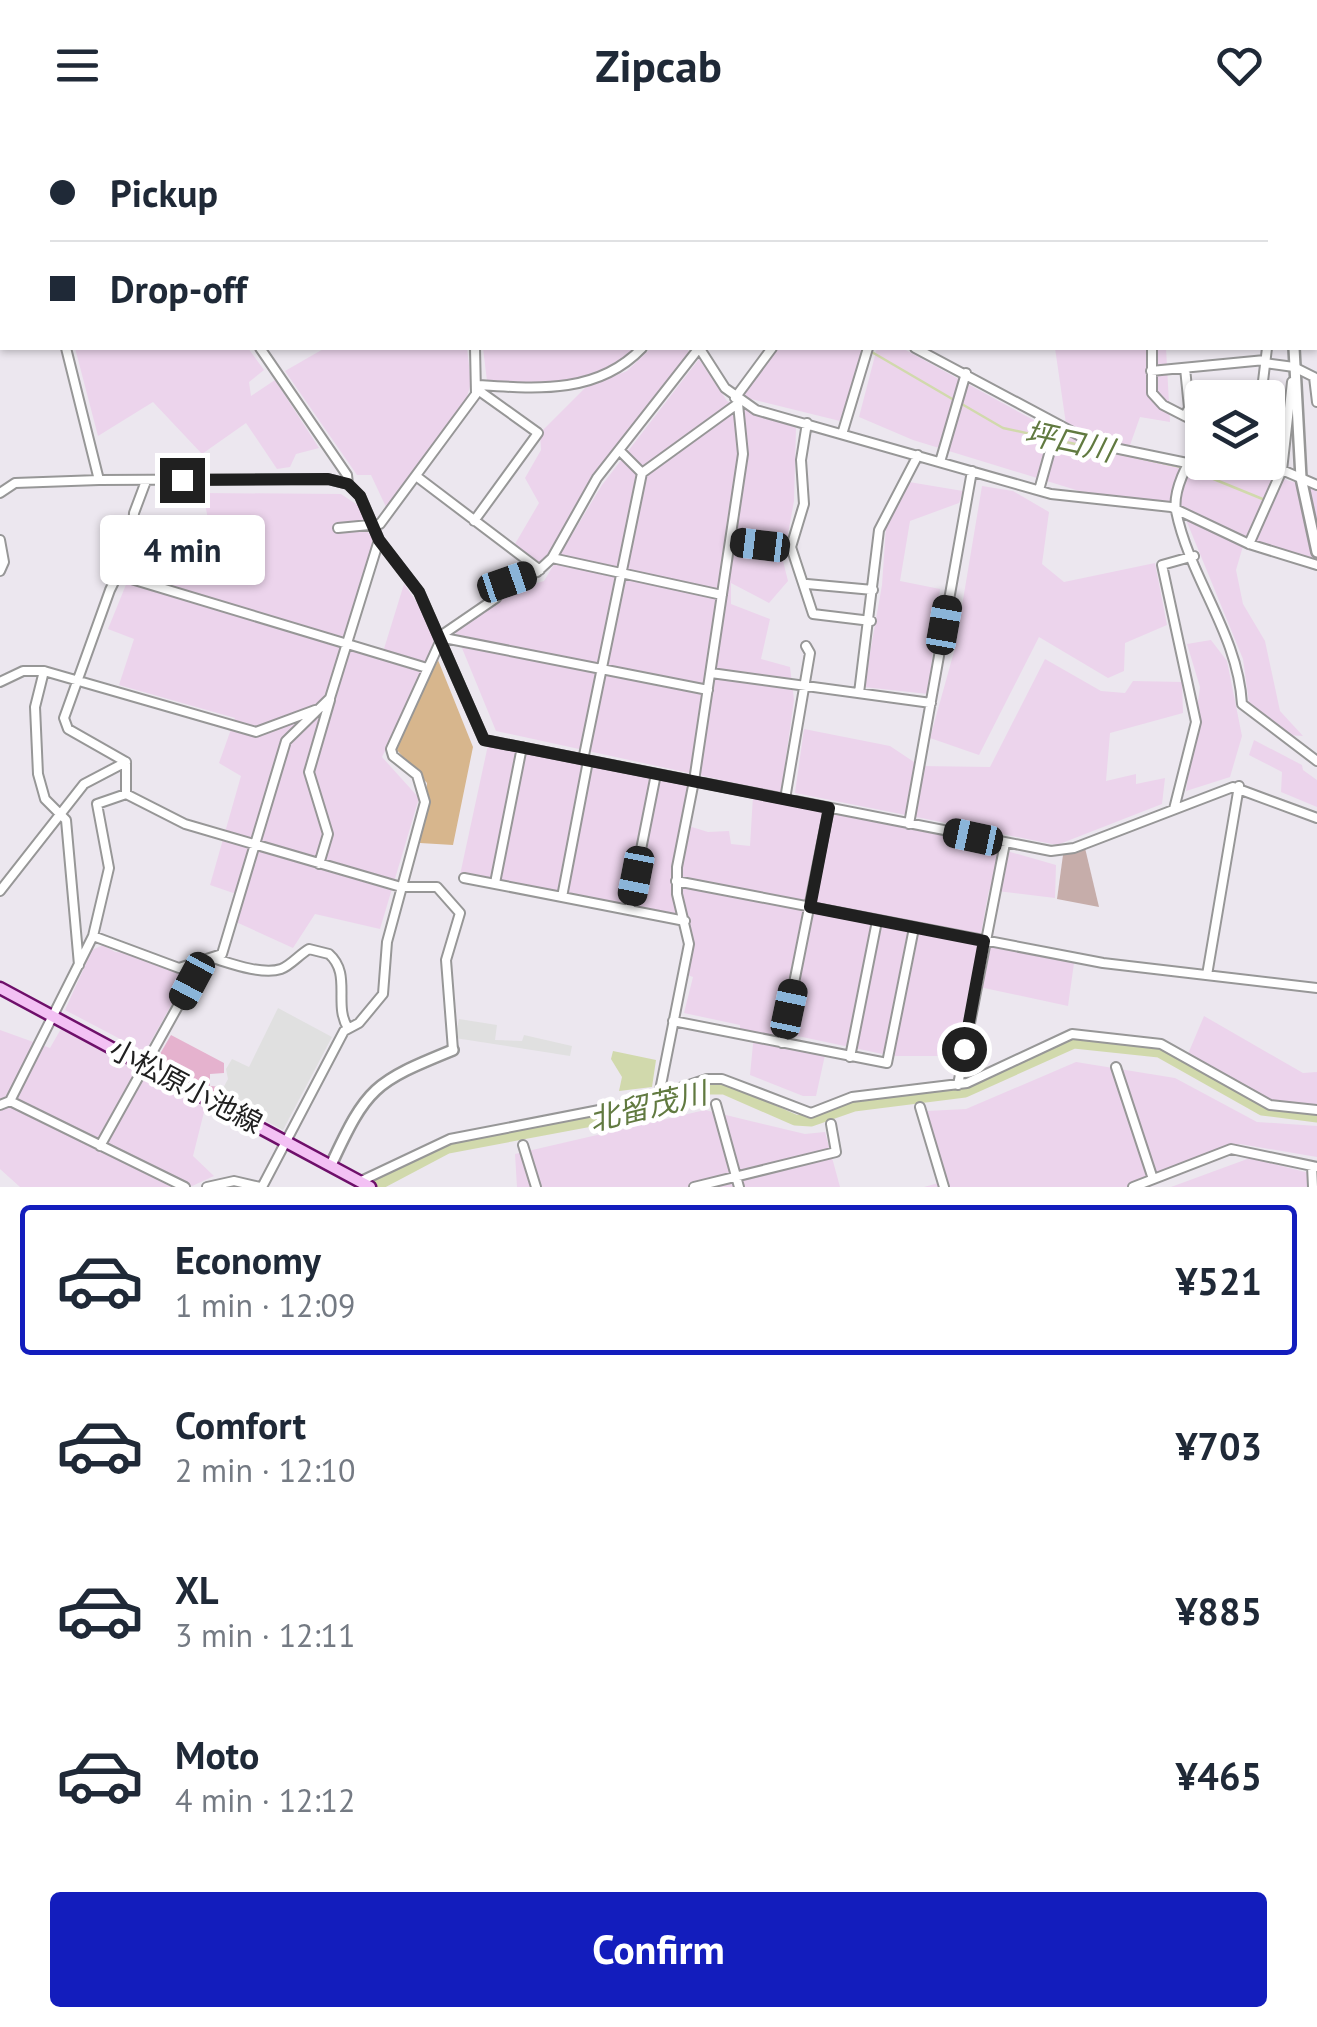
<!DOCTYPE html>
<meta charset="utf-8">
<style>
:root{--surface:#fff;--page:#f6f6f7;--text:#1f2937;--muted:#747a83;--line:#e0e1e3;--accent:#131dbd}
body{margin:0;font-family:"PT Sans","Noto Sans JP",sans-serif;background:var(--page);color:var(--text);height:100vh;display:flex;flex-direction:column;font-size:38px;white-space:nowrap}
*{box-sizing:border-box;margin:0}
p{font-size:32px;color:var(--muted)}
.icon{flex:none;width:55px;height:55px;fill:none;stroke:currentColor;stroke-width:2;stroke-linecap:round;stroke-linejoin:round}
.map{position:relative;height:1057px;overflow:hidden}
.panel{display:flex;flex-direction:column;background:var(--surface);flex:1}
.panel>*{flex:none}
.hud{position:absolute;left:0px;top:0px;width:1318px;height:220px;box-shadow:0 2px 8px #0004;display:grid;align-content:center;height:220px;padding:0 50px;background:var(--surface)}
.fabs{position:absolute;left:1185px;top:250px;display:grid;gap:20px}
.fabs a{display:grid;place-items:center;width:100px;height:100px;border-radius:10px;background:var(--surface);box-shadow:0 2px 8px #0004;font-size:50px}
.end{position:absolute;width:45px;height:45px;margin:-22px;border:12px solid #202020;background:#fff;box-shadow:0 0 0 5px #fff}
.from{border-radius:50%}
.bubble{position:absolute;height:70px;border-radius:10px;background:var(--surface);box-shadow:0 2px 8px #0004;font-size:32px;font-weight:700;line-height:70px;text-align:center}
.car{position:absolute;width:30px;height:60px;margin:-30px -15px;border-radius:12px;box-shadow:0 0 8px 2px #0007;background:linear-gradient(#222 24%,#8ab4d8 0 40%,#222 0 76%,#8ab4d8 0 86%,#222 0)}
.hud b{display:flex;align-items:center;gap:35px;height:95px;font-size:38px}
.hud b+b{border-top:2px solid var(--line)}
.hud i{width:25px;height:25px;background:var(--text)}
ul{padding:18px 0 0;list-style:none}
li{display:flex;align-items:center;gap:30px;height:150px;margin:0 20px 15px;padding:0 30px;border:5px solid transparent;border-radius:10px}
li div{flex:1}
li b{display:block;font-size:38px}
li em{font-style:normal;font-weight:700}
li.active{border-color:var(--accent)}
li>.icon{width:90px;height:90px;stroke-width:1.5}
.action{display:flex;gap:20px;margin-top:auto;padding:20px 50px}
.action a{flex:1;height:115px;border-radius:10px;background:var(--accent);color:#fff;font-size:40px;font-weight:700;line-height:115px;text-align:center}
header{display:flex;justify-content:space-between;align-items:center;height:130px;padding:0 50px;background:var(--surface);font-size:45px;font-weight:700}
.map>svg:first-child{display:block}
</style>
<header><svg class="icon" aria-label="menu" viewBox="0 0 24 24"><path d="M4 6h16M4 12h16M4 18h16"/></svg>Zipcab<svg class="icon" aria-label="heart" viewBox="0 0 24 24"><path d="M12 20l-8-8c-3-5 5-10 8-4 3-6 11-1 8 4z"/></svg></header>
<div class="map">
<svg width="1317" height="1057" viewBox="0 0 1317 1057">
<rect width="100%" height="100%" fill="#ece7ef"/>
<!-- farmland -->
<path fill="#ecd4ec" d="M75,218H248L264,240L249,252L251,266L275,250L319,318L296,324L290,337L277,339L246,293L202,324L153,272L98,306Z
M325,218H467L471,253L464,277L386,377L371,345H357L285,241Z
M483,218H641L619,239L553,254L487,251Z
M651,218H687L689,223L600,341L551,421L541,433L529,431L515,414L539,373L525,348L541,320L540,303L585,258L627,241Z
M776,218H863L840,291L743,267Z
M877,218H902L1050,299L1111,323L1196,341L1195,331L1202,328V332L1251,333L1250,339L1317,359V432L1243,416L1236,440L1243,474L1265,511L1280,581L1303,606L1288,605L1250,580L1243,529L1180,375L1102,368L913,310L859,287Z
M1055,218H1166L1170,292L1140,287L1129,318L1066,294Z
M699,229L727,271L796,298L794,371L783,431L788,451L769,473L731,453V474L770,489L761,529L790,537L794,570L781,663L496,601L455,501L509,461L544,451L602,355Z
M909,352L963,361L959,373L910,391L900,451L940,459L928,564L864,557L882,455L886,397Z
M982,356L1013,361L1049,382L1042,434L1064,452L1155,433L1167,495L1125,513L1124,541L1108,548L1039,507L979,625L930,608L955,518Z
M203,363L341,364L368,382L366,400L374,410L344,511L383,522L404,454L429,489L437,513L382,627L419,668L380,799L315,784L293,818L236,792L242,766L210,755L241,646L219,633L235,588L119,555L134,509L108,499L138,425L215,426Z
M1211,510L1227,531L1242,606L1230,647L1186,661L1200,557L1187,514Z
M1045,529L1101,561L1125,563L1133,551L1182,552L1183,583L1110,603L1106,651L1136,644V654L1165,648L1162,674L1057,715L795,663L804,599L890,616L920,636L990,637Z
M1254,610L1302,635L1303,640L1317,650V677L1281,662L1282,642L1249,625Z
M488,615L689,654L682,694L708,702L729,701L731,714L750,716L753,666L933,700L1056,735L1055,768L989,760L979,814L1074,833L1068,876L970,855L956,926H892L788,904L785,915L825,925L816,966H803L750,945L754,904L740,901V895L684,883L693,847L685,844L693,808L688,789L460,745Z
M103,815L115,822L142,824L187,847L145,922L65,880L92,820Z
M1204,886L1303,943L1317,942V977L1271,973L1188,924Z
M62,897L205,978L193,1026L214,1046L190,1057H20L0,1039V900L50,918Z
M1076,932L1175,948L1257,992L1317,996V1027L1240,1014L1133,1057H924L946,1051L927,981L966,979Z
M705,980L805,1004L825,1002L840,1057H517L515,1024Z
M1250,1028L1317,1045V1057H1171Z"/>
<!-- grass -->
<path fill="#e5b2ce" d="M171,905L224,933V943L210,944V956L222,957L217,964L163,933L160,924Z"/>
<!-- cemetery -->
<path fill="#c6adaa" d="M1085,718L1099,777L1057,769L1063,725Z"/>
<!-- pitch -->
<path fill="#d7b68d" d="M438,530L473,617L453,715L420,713L427,653L395,618Z"/>
<!-- parking -->
<path fill="#e0e0e0" d="M278,878L332,907L283,1000L219,966L228,949L226,939L232,929L249,937Z
M459,889L497,895L495,910L522,911L524,905L572,916L570,926L455,908Z"/>
<!-- water -->
<path fill="#d1d9ac" d="M613,921L656,930L652,957L619,961L622,947L611,929Z"/>
<g fill="none" stroke-linecap="round" stroke-linejoin="round">
<!-- stream -->
<path stroke="#d1d9ac" stroke-width="2.5" d="M687,0L688,2
M870,221L954,270
M960,273L1003,298L1049,308
M1057,310L1181,337
M1189,339L1265,370"/>
<!-- river -->
<path stroke="#d1d9ac" stroke-width="11" d="M374,1057L448,1018L634,983L699,959H724L795,990L811,991L854,976L965,962L1074,913L1159,922L1262,980L1317,987"/>
<defs>
<path id="minor" d="M7,0L8,2
M110,0L112,2
M208,0L210,2
M243,0L245,2
M304,0L306,2
M409,0L410,2
M452,0L453,2
M585,0L586,2
M693,0L694,2
M773,0V2
M937,0L940,2
M955,0L956,2
M1115,0V2
M1289,0L1290,2
M140,2L143,0
M653,2L656,0
M823,2L843,0
M0,87L2,89
M0,98L2,96
M1315,141L1317,143
M260,218L347,345L348,354
M915,218L1095,314L1187,333
M1152,218V263L1163,275L1202,295
M700,219L725,258L756,280L1051,364L1171,377L1249,414L1317,435
M1265,233L1294,237L1314,247L1317,272
M1151,241L1265,230
M479,255C538,259 598,264 642,218
M735,268L772,218
M1261,268L1267,218
M1185,286L1189,278L1185,238
M843,301L868,218
M619,320L642,343
M1202,320C1186,328 1173,363 1176,381C1190,449 1238,504 1242,574L1317,631
M940,332L966,243
M1282,340L1317,355
M416,346L540,440
M99,350L328,349L348,354L360,366L379,410L419,462L484,610L1051,721L1074,718L1233,657L1317,688
M1039,360L1057,296
M0,363L15,353L99,350L66,218
M474,391L538,303L478,260
M338,398L380,394L476,264L475,218
M0,410L4,432L0,441
M731,410L791,417L804,374L801,330L807,293
M1249,414L1282,340L1292,252
M132,415L182,422
M791,417L813,484L871,491
M552,428L722,465
M118,445L427,538
M807,454L873,460
M439,507L496,468L507,452L537,442L552,428L597,348L699,218
M439,507L708,560
M44,541L35,577L38,644L45,669L66,690L79,835
M711,543L931,573
M0,552L23,541H44L256,602L315,580
M859,563L879,400L918,325
M583,630L642,343L740,272
M588,631L562,767L685,791
M126,632L68,599L64,588L110,460L132,415L134,383L146,351
M126,632V664
M785,669L810,523L806,516
M1174,679L1196,592L1162,435L1194,426
M909,694L972,341
M319,734L328,704L309,642L330,570
M464,748L562,767
M676,751L1103,833L1317,858
M495,753L522,617
M0,761L84,654L126,632
M629,780L656,644
M93,806L179,838L222,824L286,611L330,568L379,410
M216,829C232,834 263,845 281,839C290,836 300,824 309,819L329,824C352,844 333,875 348,898
M1207,845L1239,656
M673,891L887,933L914,798
M782,913L829,678
M850,927L877,791
M1116,937L1153,1049
M958,955L1005,713
M659,965L689,814L677,764V737L694,651L743,324L738,274
M10,971L185,1057
M716,974L739,1057
M0,975L10,971L93,806L109,738L97,674L126,664L185,694L401,757H437L460,783L446,830L453,920
M920,977L944,1057
M523,1015L536,1057
M100,1016L192,851L197,834
M1312,1036L1313,1057
M361,1051L450,1009L635,973L707,949H722L811,983L852,967L967,953L1072,904L1161,914L1270,975L1317,980
M207,1057L234,1051L260,1057
M262,1057L344,901L359,893L383,864L387,812L425,672L417,645L393,626L391,619L440,512
M694,1057L836,1022L831,994
M1133,1057L1231,1019L1317,1037"/>
<path id="tertiary" d="M1211,0L1232,2
M1315,7H1317
M1294,218L1301,348L1317,422
M331,1035C367,957 374,952 453,920"/>
<path id="secondary" d="M0,858L370,1057"/>
</defs>
<!-- minor casing -->
<use href="#minor" stroke="#979797" stroke-width="12"/>
<!-- tertiary casing -->
<use href="#tertiary" stroke="#979797" stroke-width="14"/>
<!-- secondary casing -->
<use href="#secondary" stroke="#6e0f6a" stroke-width="15"/>
<!-- minor -->
<use href="#minor" stroke="#fff" stroke-width="8"/>
<!-- tertiary -->
<use href="#tertiary" stroke="#fff" stroke-width="9"/>
<!-- secondary -->
<use href="#secondary" stroke="#f3c1f4" stroke-width="10"/>
</g>
<g fill="none" stroke-linecap="round" stroke-linejoin="round">
<!-- route -->
<path stroke="#202020" stroke-width="12" d="M182,350L328,349L348,354L360,366L379,410L419,462L484,610L829,678L810,777L984,811L964,919"/>
</g>
<g text-anchor="middle" stroke-width="9" stroke-linejoin="round" paint-order="stroke">
<!-- street labels -->
<g font-size="28" fill="#202020" stroke="#fff">
<text transform="translate(186 956) rotate(28)" y="10">小松原小池線</text>
</g>
<!-- water labels -->
<g font-size="30" font-style="italic" fill="#617a40" stroke="#fff">
<text transform="translate(1069 312) rotate(12)" y="10">坪口川</text>
<text transform="translate(648 977) rotate(-14)" y="10">北留茂川</text>
</g>
</g>
</svg>
<div class="fabs">
<a><svg class="icon" aria-label="layers" viewBox="0 0 24 24"><path d="M12 4l9 5-9 5-9-5zM3 14l9 5 9-5"/></svg></a>
</div>
<i class="end from" style="left:964px;top:919px"></i>
<i class="end" style="left:182px;top:350px"></i>
<div class="bubble" style="left:100px;top:385px;width:165px">4 min</div>
<i class="car" style="left:760px;top:415px;rotate:277deg"></i>
<i class="car" style="left:507px;top:452px;rotate:71deg"></i>
<i class="car" style="left:944px;top:495px;rotate:10deg"></i>
<i class="car" style="left:973px;top:707px;rotate:282deg"></i>
<i class="car" style="left:636px;top:746px;rotate:191deg"></i>
<i class="car" style="left:192px;top:851px;rotate:208deg"></i>
<i class="car" style="left:789px;top:879px;rotate:12deg"></i>
<div class="hud">
<b><i class="from"></i>Pickup</b>
<b><i></i>Drop-off</b>
</div>
</div>
<section class="panel">
<ul>
<li class="active"><svg class="icon" aria-label="car" viewBox="0 0 24 24"><path d="M5 17H2v-5l4-1 3-4h7l3 4 3 1v5h-3M9 17h6M6 11h13"/><circle cx="7" cy="17" r="2"/><circle cx="17" cy="17" r="2"/></svg><div><b>Economy</b><p>1 min · 12:09</p></div><em>¥521</em></li>
<li><svg class="icon" aria-label="car" viewBox="0 0 24 24"><path d="M5 17H2v-5l4-1 3-4h7l3 4 3 1v5h-3M9 17h6M6 11h13"/><circle cx="7" cy="17" r="2"/><circle cx="17" cy="17" r="2"/></svg><div><b>Comfort</b><p>2 min · 12:10</p></div><em>¥703</em></li>
<li><svg class="icon" aria-label="car" viewBox="0 0 24 24"><path d="M5 17H2v-5l4-1 3-4h7l3 4 3 1v5h-3M9 17h6M6 11h13"/><circle cx="7" cy="17" r="2"/><circle cx="17" cy="17" r="2"/></svg><div><b>XL</b><p>3 min · 12:11</p></div><em>¥885</em></li>
<li><svg class="icon" aria-label="car" viewBox="0 0 24 24"><path d="M5 17H2v-5l4-1 3-4h7l3 4 3 1v5h-3M9 17h6M6 11h13"/><circle cx="7" cy="17" r="2"/><circle cx="17" cy="17" r="2"/></svg><div><b>Moto</b><p>4 min · 12:12</p></div><em>¥465</em></li>
</ul>
<div class="action"><a>Confirm</a></div>
</section>
